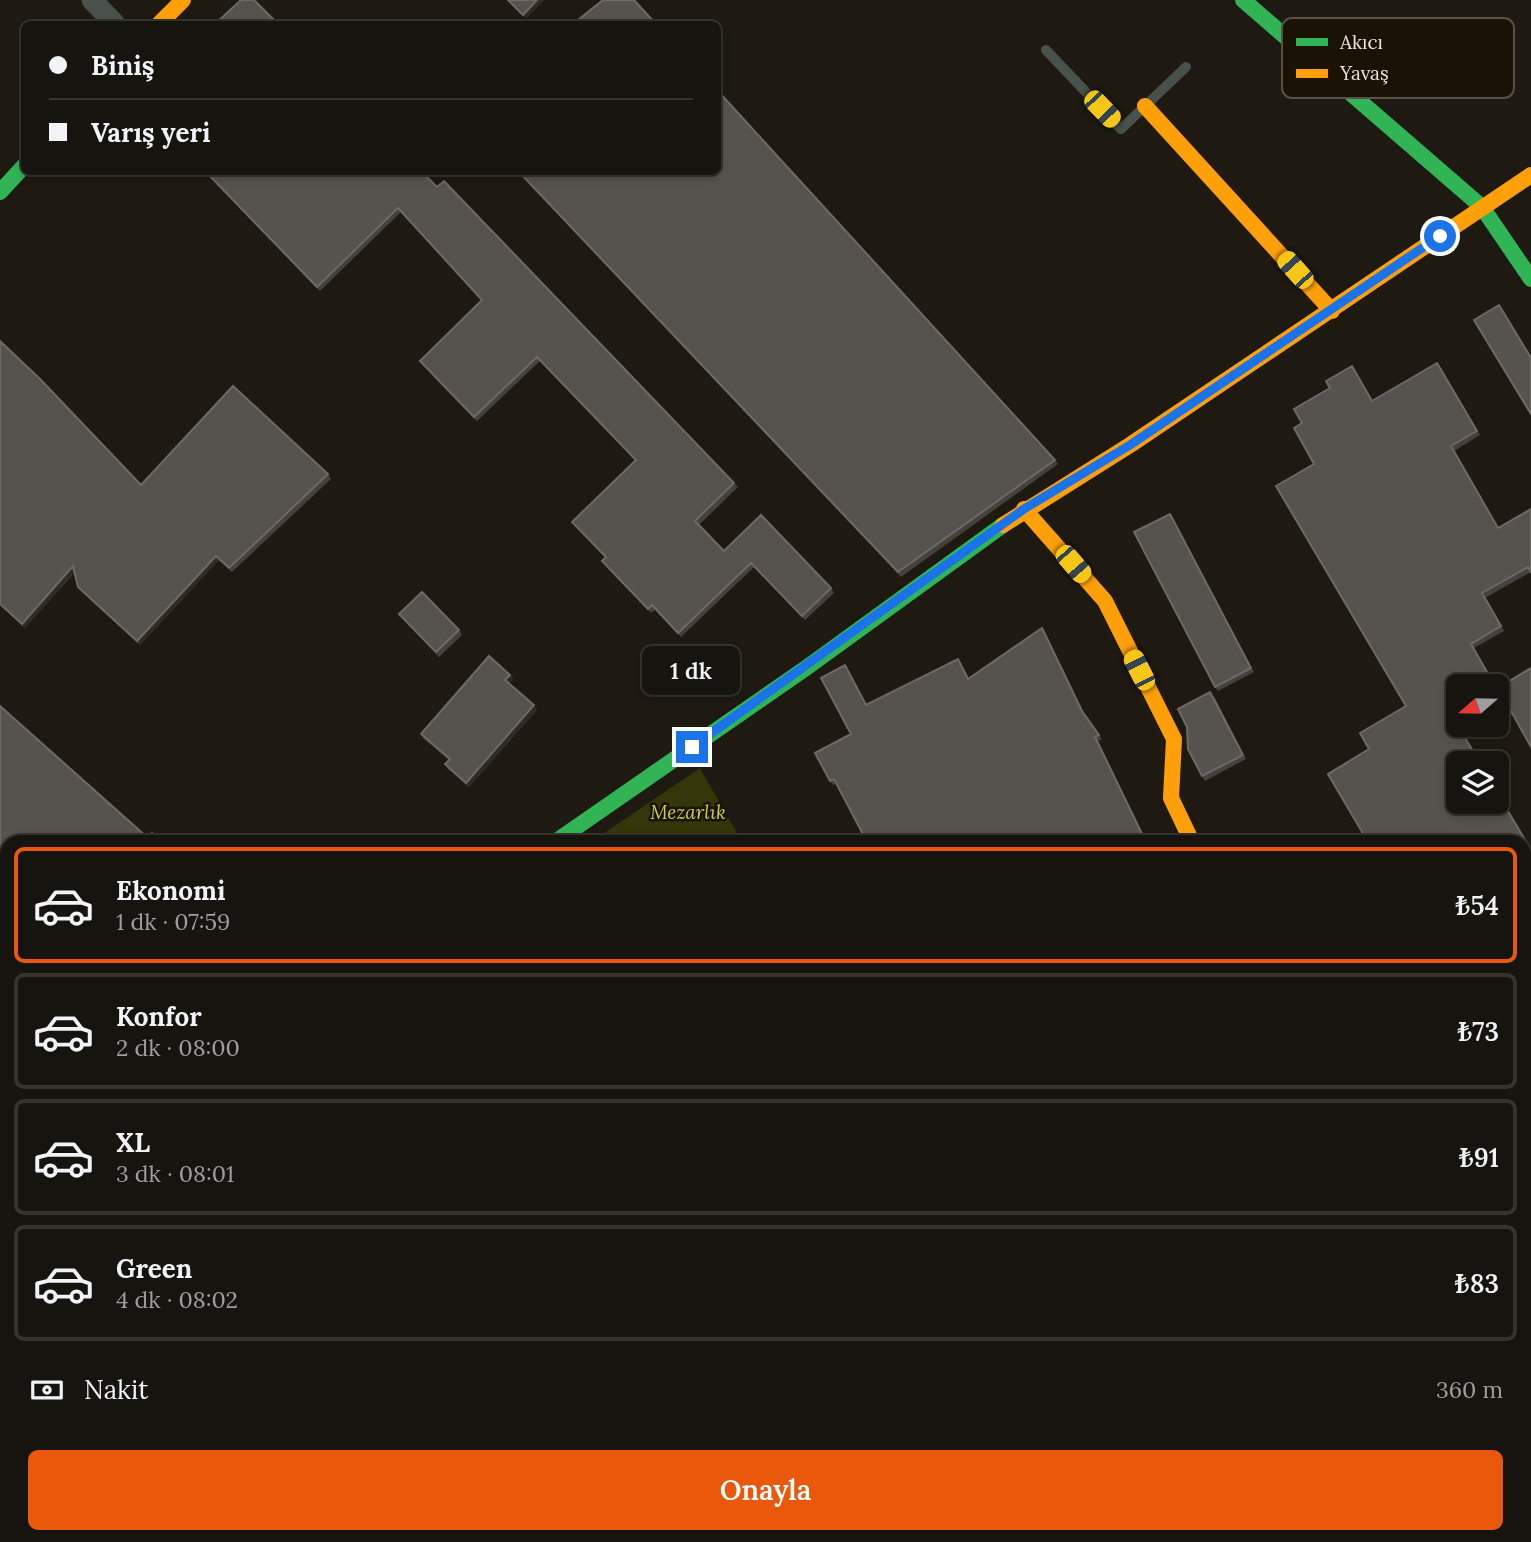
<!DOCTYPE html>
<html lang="tr">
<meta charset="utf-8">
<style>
:root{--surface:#16140e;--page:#23211c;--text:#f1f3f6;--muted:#9e9e9e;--line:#35332e;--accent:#ea580c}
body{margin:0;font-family:Lora,serif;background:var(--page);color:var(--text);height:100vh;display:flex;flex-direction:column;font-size:26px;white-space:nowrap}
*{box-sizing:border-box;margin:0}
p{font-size:23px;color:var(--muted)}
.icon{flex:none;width:38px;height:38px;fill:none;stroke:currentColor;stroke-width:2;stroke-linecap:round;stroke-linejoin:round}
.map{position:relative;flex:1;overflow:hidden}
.drawer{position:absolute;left:0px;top:835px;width:1531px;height:709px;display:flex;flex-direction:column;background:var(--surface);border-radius:21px 21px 0 0;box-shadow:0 4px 10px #0003,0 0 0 2px var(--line)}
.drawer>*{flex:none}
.hud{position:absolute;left:21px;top:21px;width:700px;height:154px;border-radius:10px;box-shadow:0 4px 10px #0003,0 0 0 2px var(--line);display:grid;align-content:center;height:154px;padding:0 28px;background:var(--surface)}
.needle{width:46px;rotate:250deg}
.fabs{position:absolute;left:1446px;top:674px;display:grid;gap:14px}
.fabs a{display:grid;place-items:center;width:63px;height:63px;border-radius:10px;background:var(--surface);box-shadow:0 4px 10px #0003,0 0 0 2px var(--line);font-size:35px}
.end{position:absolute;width:32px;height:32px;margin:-16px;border:9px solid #1a73e8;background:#fff;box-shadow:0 0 0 4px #fff}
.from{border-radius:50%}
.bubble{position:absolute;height:49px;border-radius:10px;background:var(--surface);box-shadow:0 4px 10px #0003,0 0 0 2px var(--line);font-size:23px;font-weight:600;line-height:49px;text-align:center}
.car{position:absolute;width:21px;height:42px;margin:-21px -10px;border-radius:9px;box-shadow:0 0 5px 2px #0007;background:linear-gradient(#f5c518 24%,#345 0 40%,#f5c518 0 76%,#345 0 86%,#f5c518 0)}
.hud b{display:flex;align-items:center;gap:24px;height:66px;font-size:26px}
.hud b+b{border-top:2px solid var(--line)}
.hud i{width:18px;height:18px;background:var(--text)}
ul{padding:12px 0 0;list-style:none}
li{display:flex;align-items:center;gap:21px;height:116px;margin:0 14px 10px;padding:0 14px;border:4px solid var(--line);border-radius:10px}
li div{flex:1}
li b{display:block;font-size:26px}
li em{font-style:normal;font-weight:600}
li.on{border-color:var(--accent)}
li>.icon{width:63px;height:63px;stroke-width:1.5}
.pay{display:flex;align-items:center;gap:18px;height:77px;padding:0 28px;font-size:26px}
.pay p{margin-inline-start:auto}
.cta{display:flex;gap:14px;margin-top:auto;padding:14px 28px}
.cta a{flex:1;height:80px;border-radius:10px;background:var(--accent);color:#fff;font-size:28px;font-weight:600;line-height:80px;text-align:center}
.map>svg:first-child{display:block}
</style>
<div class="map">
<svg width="1531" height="1542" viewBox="0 0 1531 1542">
<rect width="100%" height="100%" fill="#1e1a12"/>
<!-- green -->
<path fill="#343508" d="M700,768L742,842H591Z"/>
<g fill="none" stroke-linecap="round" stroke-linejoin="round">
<!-- lane -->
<path stroke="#48514b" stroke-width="10" d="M1046,50L1121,129L1186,67
M706,1542L718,1536"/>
<!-- street -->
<path stroke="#48514b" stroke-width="21" d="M92,0L115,24
M1524,1202L1531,1216
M877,1536L882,1542
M82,1542L89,1536"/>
<!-- fast -->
<path stroke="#30b455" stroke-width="16" d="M1243,0L1482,207L1531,279
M0,192L24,166
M555,842L806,668L1003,525"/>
<!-- slow -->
<path stroke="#ff9f0a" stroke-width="16" d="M159,24L183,0
M1145,106L1332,311
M1024,509L1105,601L1174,739L1171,798L1192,842
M1003,525L1130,445L1531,175
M0,1229L7,1224"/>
</g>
<!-- wall -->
<path fill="#44413f" d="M205,172H422L734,483L738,487L699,525L724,551L831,588L834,593L805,620L754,567L681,637L655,610L651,613L605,565L602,561L605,557L572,522L636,461L540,361L477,421L420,361L482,301L401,212L320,291Z
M518,172H718L1055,460L1058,464L901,577Z
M0,341L141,485L328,474L331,479L232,572L219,560L140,645L81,591L78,587L75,572L25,628L0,605Z
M1440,367L1480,435L1454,451L1498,528L1531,572L1485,598L1504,631L1474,648L1458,686V718L1369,749L1406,706L1314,464L1302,423L1330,388L1373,400Z
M1170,514L1254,672L1218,691L1215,687Z
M399,614L459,630L462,635L439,657Z
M1042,628L1085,715L1102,739L1098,741L1050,841L1048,842H867L836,784L833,785L830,781L851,734L848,670L866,705L958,659L969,678Z
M510,675L513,679L509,684L537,710L469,787L448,769L445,764L449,760L424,739L421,734Z
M1214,696L1246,759L1205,781L1202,776Z
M610,1536H626L617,1542H613Z"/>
<!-- shaded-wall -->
<path fill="#2e2a26" d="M537,0H544L526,19L523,15Z
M1170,514L1173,518L1254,672L1251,668Z
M216,556L219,560L140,645L137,641Z
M73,566L76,570L25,628L22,624Z
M1042,628L1045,632L1085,715L1082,711Z
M510,675L513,679L508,685L505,680Z
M534,705L537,710L469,787L466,783Z
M1095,737L1098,741L1147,842H1146Z"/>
<!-- building -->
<path fill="#56534f" stroke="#6d6a65" stroke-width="2" d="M241,0H254L278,24H215Z
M508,0H537L523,15Z
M603,0H634L656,24H573Z
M718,91L1055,460L898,572L519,172H718Z
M206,172H422L437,187L444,181L734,483L695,521L724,551L761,515L831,588L802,616L751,563L678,633L652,605L648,609L602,561L606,557L572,522L636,460L537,357L474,417L420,361L482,300L398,208L317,287Z
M1499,305L1531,358V414L1474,320Z
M0,341L40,379L141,485L233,386L328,474L229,568L216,556L137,641L78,587L73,566L22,624L0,604Z
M1437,363L1477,431L1451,446L1498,528L1531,509V572L1528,567L1482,593L1501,626L1471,644L1495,686H1458V712L1452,716L1480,763H1458V802H1496V791L1531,850V1119L1524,1107V842H1368L1328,774L1369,749L1360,733L1406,706L1276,486L1314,464L1294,428L1302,423L1294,409L1330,388L1326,381L1352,366L1372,401Z
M1170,514L1251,668L1215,687L1134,532Z
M422,592L459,630L436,652L399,614Z
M1042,628L1082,711L1099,735L1095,737L1146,842H1050L1047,836L1036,842H867L834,779L830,781L815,753L851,734L821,678L845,665L866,705L958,659L968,679Z
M489,656L510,675L505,680L534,705L466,783L445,764L450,759L421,734Z
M1531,668V747L1498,688Z
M1210,692L1243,755L1202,776L1188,749L1187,727L1178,709Z
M0,706L148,838L152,833L161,842H7V1022L0,1015Z
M1524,1228L1531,1235V1241L1527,1244L1531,1251V1335L1524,1324Z
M7,1310V1325L1,1314Z
M1524,1436L1531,1448V1542H1489L1485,1536H1524Z
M0,1483L7,1495V1536H32L35,1542H0Z
M244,1536H310L314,1542H248Z
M345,1536H489L494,1542H347Z
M720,1536H863L864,1540L866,1542H712L719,1538Z
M952,1536H1373L1377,1542H946Z"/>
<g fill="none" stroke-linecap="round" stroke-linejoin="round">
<!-- route -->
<path stroke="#1a73e8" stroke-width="9" d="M692,747L1024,509L1130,445L1440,236"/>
</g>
<g text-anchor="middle" stroke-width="5" stroke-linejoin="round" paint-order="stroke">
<!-- park labels -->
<g font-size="19" font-style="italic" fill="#c8cf4a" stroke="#1a1204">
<text x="688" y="819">Mezarlık</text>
</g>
</g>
<!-- legend -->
<rect x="1282" y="18" width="232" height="80" rx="10" fill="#1a1204" stroke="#585144" stroke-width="2"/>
<rect x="1296" y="38" width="32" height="8" fill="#30b455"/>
<rect x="1296" y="69" width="32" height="9" fill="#ff9f0a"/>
<g font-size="19" fill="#eae4da">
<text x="1340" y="49">Akıcı</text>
<text x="1340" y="80">Yavaş</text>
</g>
</svg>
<div class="fabs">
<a><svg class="needle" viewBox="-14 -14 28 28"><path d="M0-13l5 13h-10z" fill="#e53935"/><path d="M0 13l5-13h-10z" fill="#9e9e9e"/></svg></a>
<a><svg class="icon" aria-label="layers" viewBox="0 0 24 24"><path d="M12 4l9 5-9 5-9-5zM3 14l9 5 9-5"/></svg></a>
</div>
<i class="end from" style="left:1440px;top:236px"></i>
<i class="end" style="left:692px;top:747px"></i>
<div class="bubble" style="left:642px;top:646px;width:98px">1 dk</div>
<i class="car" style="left:1102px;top:109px;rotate:136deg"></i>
<i class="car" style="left:1295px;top:270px;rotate:318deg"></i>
<i class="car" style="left:1073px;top:564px;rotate:139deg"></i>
<i class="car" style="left:1139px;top:670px;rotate:333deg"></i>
<div class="hud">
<b><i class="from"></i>Biniş</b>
<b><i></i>Varış yeri</b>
</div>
<section class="drawer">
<ul>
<li class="on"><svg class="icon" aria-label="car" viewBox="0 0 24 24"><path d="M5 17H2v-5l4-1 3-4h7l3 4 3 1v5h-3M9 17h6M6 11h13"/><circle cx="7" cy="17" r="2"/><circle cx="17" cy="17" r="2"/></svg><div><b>Ekonomi</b><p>1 dk · 07:59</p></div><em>₺54</em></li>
<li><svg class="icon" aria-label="car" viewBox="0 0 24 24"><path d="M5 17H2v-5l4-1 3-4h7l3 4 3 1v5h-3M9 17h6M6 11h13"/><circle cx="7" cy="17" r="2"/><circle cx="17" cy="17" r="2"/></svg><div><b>Konfor</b><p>2 dk · 08:00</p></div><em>₺73</em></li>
<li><svg class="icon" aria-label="car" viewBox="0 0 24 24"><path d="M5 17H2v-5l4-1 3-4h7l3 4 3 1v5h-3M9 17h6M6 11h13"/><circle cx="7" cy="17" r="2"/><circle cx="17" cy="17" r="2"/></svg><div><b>XL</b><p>3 dk · 08:01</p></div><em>₺91</em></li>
<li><svg class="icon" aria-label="car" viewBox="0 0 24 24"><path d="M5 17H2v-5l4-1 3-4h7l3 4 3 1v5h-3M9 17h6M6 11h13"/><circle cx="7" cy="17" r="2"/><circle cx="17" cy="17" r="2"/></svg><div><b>Green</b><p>4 dk · 08:02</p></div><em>₺83</em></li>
</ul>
<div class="pay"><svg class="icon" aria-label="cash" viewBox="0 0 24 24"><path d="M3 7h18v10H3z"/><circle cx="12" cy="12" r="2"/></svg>Nakit<p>360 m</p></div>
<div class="cta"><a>Onayla</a></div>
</section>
</div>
